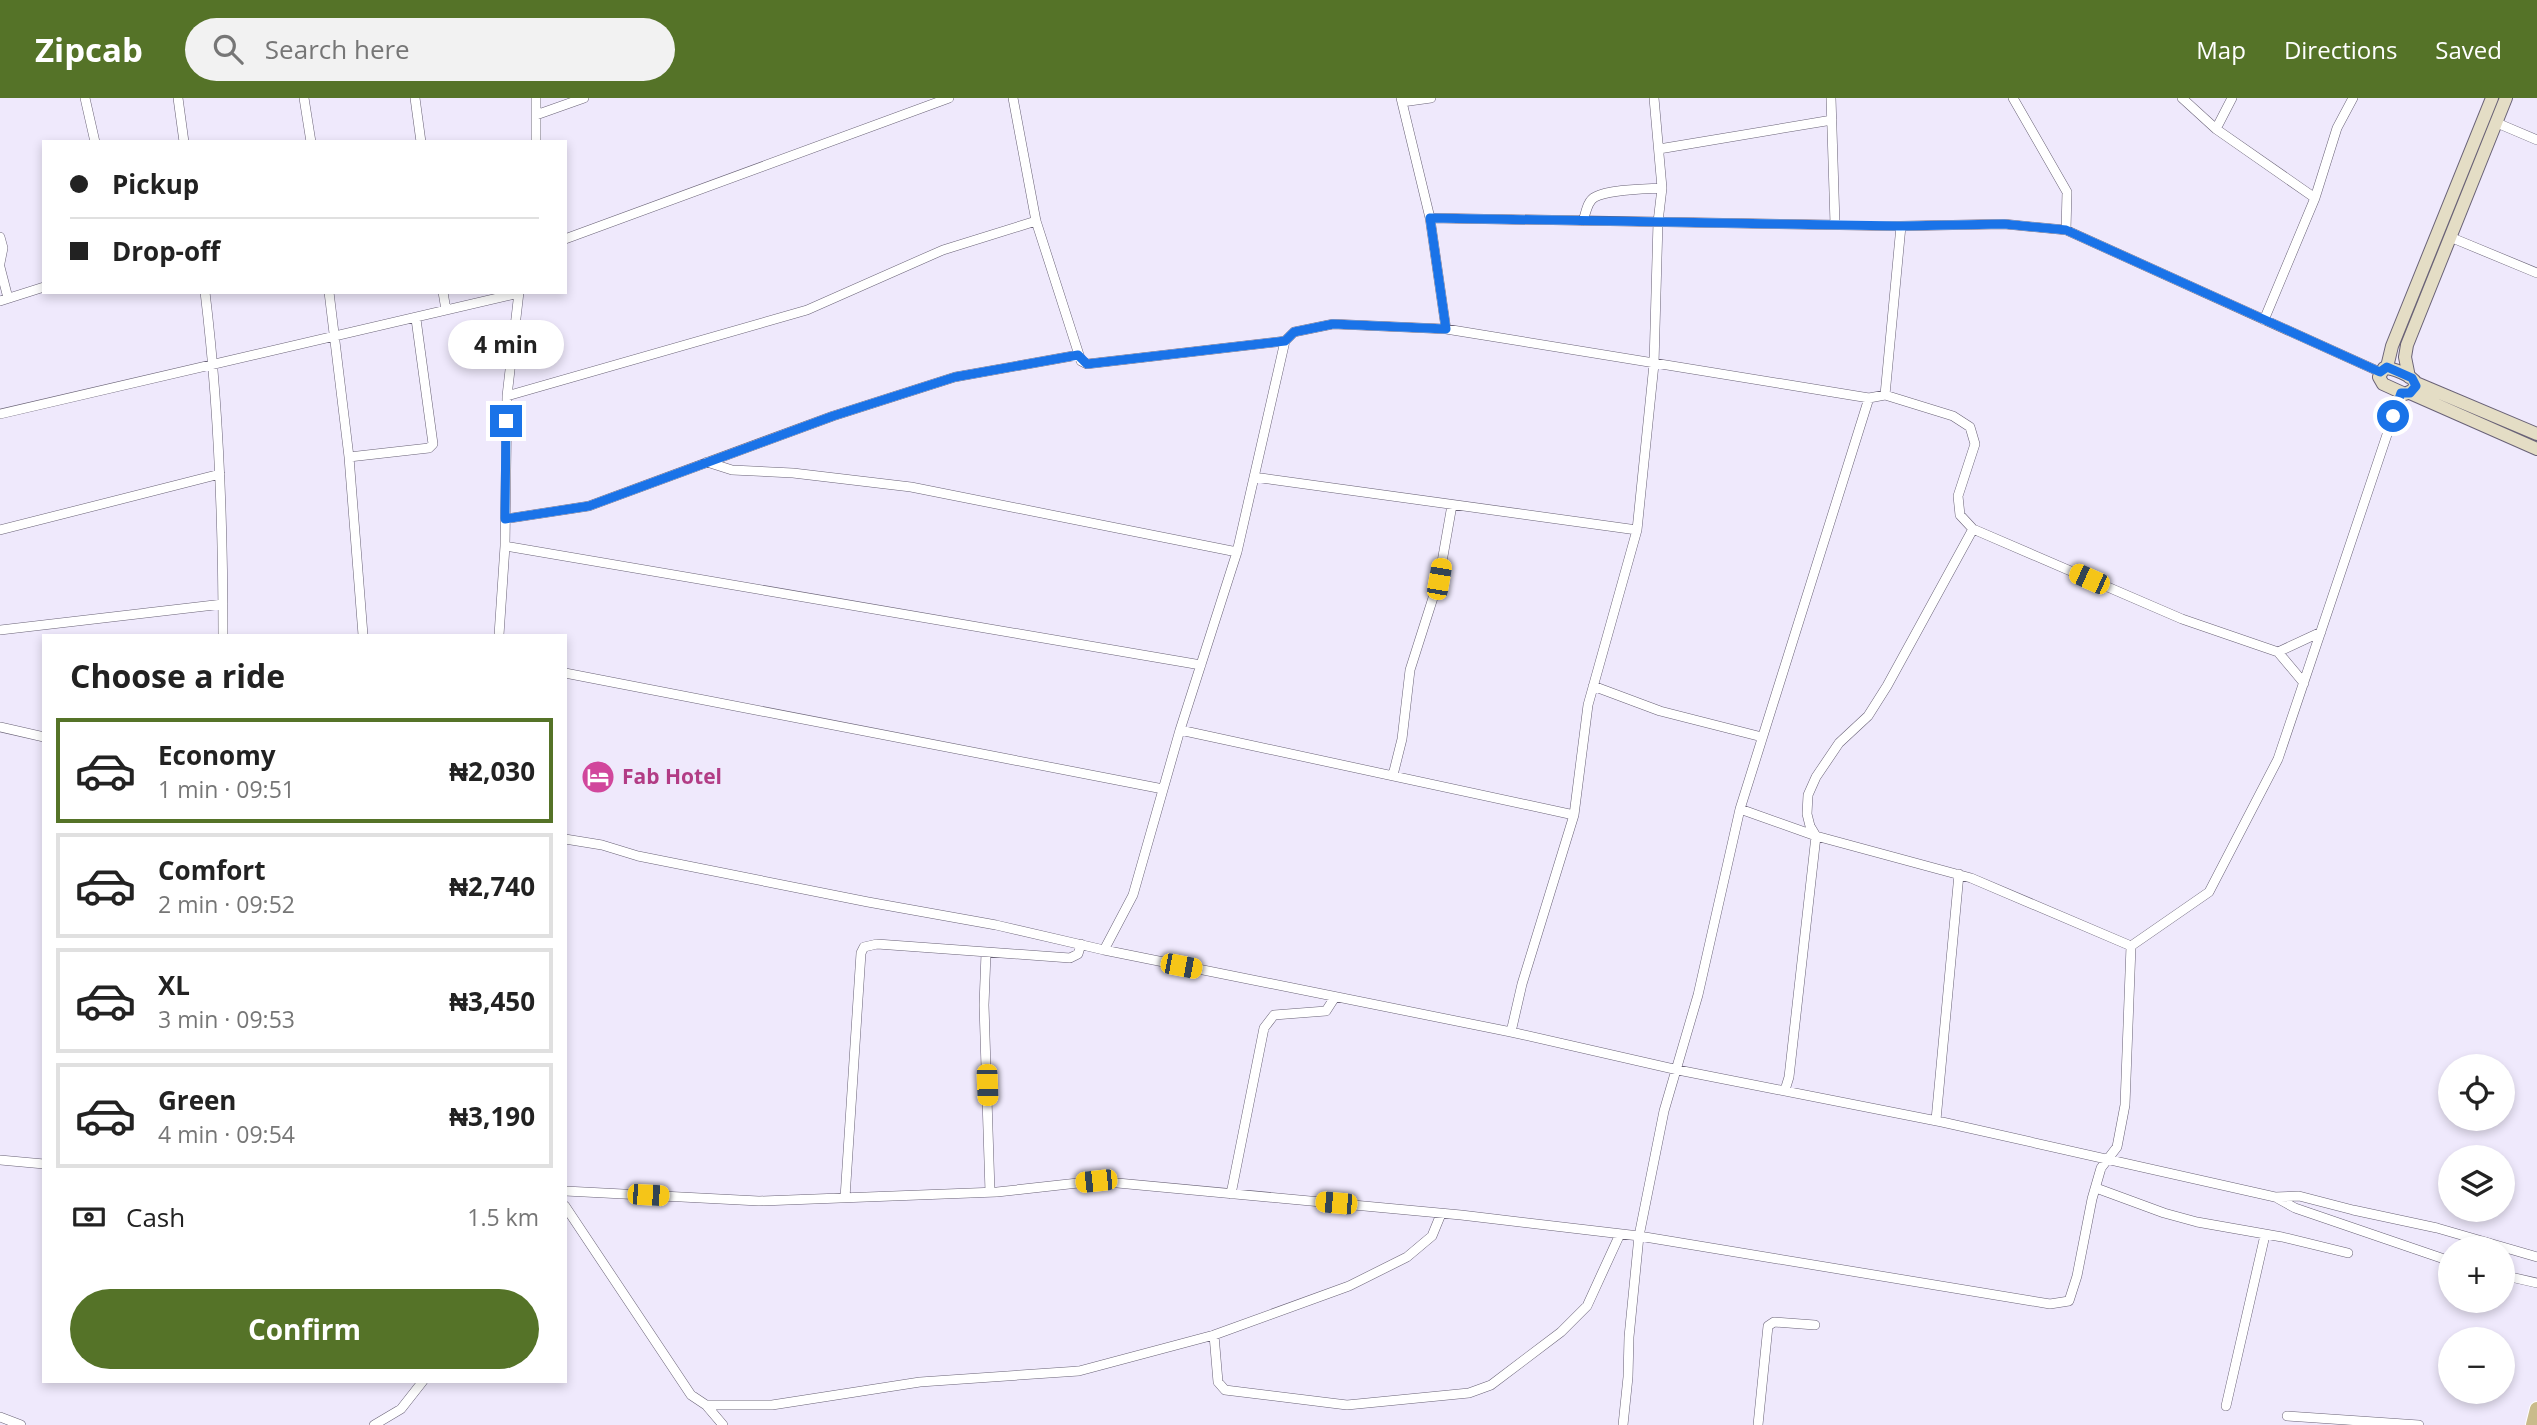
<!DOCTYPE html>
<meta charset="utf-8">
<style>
:root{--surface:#fff;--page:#f2f2f2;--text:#222;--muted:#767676;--line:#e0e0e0;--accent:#557328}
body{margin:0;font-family:"Open Sans",sans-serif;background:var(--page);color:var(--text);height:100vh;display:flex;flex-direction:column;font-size:26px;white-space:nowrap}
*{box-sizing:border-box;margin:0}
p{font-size:23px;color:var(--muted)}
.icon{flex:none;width:38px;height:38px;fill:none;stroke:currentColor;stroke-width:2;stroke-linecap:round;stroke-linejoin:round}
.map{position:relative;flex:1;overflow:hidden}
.details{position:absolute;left:42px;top:536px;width:525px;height:749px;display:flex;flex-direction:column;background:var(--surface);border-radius:0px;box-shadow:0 4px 10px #0003}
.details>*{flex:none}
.hud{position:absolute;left:42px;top:42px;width:525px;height:154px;border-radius:0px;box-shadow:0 4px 10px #0003;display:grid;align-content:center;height:154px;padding:0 28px;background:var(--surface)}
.controls{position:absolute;left:2438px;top:956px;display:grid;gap:14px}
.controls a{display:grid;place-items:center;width:77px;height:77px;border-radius:50%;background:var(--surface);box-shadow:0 4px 10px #0003;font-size:35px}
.end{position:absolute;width:32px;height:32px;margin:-16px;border:9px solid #1a73e8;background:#fff;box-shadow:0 0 0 4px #fff}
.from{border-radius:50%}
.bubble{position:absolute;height:49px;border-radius:24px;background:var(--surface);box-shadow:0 4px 10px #0003;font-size:23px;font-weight:700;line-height:49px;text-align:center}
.car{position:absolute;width:21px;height:42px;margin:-21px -10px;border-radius:9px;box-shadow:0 0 5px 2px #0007;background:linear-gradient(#f5c518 24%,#345 0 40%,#f5c518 0 76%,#345 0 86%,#f5c518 0)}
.hud b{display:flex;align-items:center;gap:24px;height:66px;font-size:26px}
.hud b+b{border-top:2px solid var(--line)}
.hud i{width:18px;height:18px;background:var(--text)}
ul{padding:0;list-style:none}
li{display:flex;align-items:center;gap:21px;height:105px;margin:0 14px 10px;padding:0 14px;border:4px solid var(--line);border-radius:0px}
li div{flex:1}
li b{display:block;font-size:26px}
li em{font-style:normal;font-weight:700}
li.selected{border-color:var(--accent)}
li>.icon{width:63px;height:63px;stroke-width:1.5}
h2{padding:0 28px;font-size:32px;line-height:84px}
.pay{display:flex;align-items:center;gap:18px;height:77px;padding:0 28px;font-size:26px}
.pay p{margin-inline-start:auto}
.button{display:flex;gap:14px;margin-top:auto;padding:14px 28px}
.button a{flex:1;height:80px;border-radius:42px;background:var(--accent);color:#fff;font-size:28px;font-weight:700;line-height:80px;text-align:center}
header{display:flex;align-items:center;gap:42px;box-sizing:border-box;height:98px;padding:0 35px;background:var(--accent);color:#fff}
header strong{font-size:33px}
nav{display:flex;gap:38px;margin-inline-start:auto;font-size:24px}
.search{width:490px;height:63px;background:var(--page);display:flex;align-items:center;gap:18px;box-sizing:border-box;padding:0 24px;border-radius:38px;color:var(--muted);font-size:26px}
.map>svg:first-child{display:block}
</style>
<header>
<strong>Zipcab</strong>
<div class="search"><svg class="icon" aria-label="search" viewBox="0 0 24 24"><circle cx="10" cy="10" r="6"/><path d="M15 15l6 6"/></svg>Search here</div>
<nav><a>Map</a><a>Directions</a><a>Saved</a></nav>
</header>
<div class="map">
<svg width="2537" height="1327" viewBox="0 0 2537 1327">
<rect width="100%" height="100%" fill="#efe9fc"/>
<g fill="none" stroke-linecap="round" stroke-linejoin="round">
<defs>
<path id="minor" d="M85,0L95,44
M178,0L184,44
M304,0L311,44
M415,0L421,44
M536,0V44
M1013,0L1036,123L1081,263L1087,266L1285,243
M1401,0L1430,120L1446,231
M1654,0L1662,90L1658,124L1654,266L1637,432L1588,607L1574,717L1522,886L1511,934L1678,972L1942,1024L2275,1099L2299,1098L2353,1112L2437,1130L2537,1159
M1831,0L1835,126
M2013,0L2067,94L2066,132
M2182,0L2216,31L2315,100
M1402,4L1431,0
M536,17L584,0
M2497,25L2537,42
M2216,31L2232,0
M1659,51L1832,22
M1430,120L1901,128L2004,126L2066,132L2380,274
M1583,123C1586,115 1587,103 1595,99C1610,91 1645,91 1662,90
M0,139L3,150L0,165
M2450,139L2537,175
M565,141L949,0
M0,169L8,200
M205,194C219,308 223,422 223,537
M329,194L349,359L363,537
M443,194L446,212
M0,203L44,189
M2264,222L2315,100L2337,30L2353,0
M1885,297L1901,128
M507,298L807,212L943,152L1036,123
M0,316L519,195
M349,359L429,350L433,346L416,221
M707,364L732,372L793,375L911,389L1237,454
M1254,379L1637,432
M505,421L589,408L833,318L955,279L1078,257
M1973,431L1887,588L1868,618L1839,645L1816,679L1808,697L1807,716L1810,728L1816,738L1971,780L2131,848
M0,432L220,376
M505,448L1201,567
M0,532L223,506
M499,537L505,448L507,298L519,194
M2278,554L2321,534
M565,575L1163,691
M1593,588L1660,613L1762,639
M0,629L44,639
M1180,632L1574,717
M1393,677L1402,641L1410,572L1439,481L1452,407
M1740,711L1816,738L1789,979L1785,992
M565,741L602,747L638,758L868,804L996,827L1104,852L1133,797L1180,632L1237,454L1285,243L1294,234L1333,226L1446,231L1869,300L1885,297L1953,318L1970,329L1975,346L1958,398L1960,417L1973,431L2182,521L2278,554L2304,585
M2131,848L2209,794L2278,661L2401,295
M1104,852L1511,934
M986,855L984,907L990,1094
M1936,1022L1959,776
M0,1062L44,1066
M2096,1090L2164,1115L2197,1124L2282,1139L2348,1155
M565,1093L759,1103L997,1094L1096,1083L1461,1117L1639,1138L2050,1206L2069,1203L2077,1178L2092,1101L2101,1070L2117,1049L2125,1007L2131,848
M1231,1096L1264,930L1274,917L1326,913L1335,899
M845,1100L861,855L864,849L877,846L1070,860L1078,856L1081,846
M2277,1100L2295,1110L2450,1163
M565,1108L691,1297L706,1307H772L920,1284L1079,1273L1214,1237L1349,1188L1407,1159L1432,1138L1441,1116
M2502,1177L2537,1185
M1214,1237L1218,1284L1225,1292L1347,1307L1469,1295L1491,1287L1561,1234L1587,1208L1620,1136
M706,1307L723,1327
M2226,1308L2265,1137
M2287,1318L2419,1327
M0,1319L21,1327
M374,1327L401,1311L423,1283
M1623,1327L1628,1279L1629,1239L1639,1138L1664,1013L1698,897L1740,711L1869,300
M1758,1327L1768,1228L1774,1224L1815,1227"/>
<path id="secondary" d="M2387,269L2392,248L2492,0
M2384,270C2393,270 2411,277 2416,285L2413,292L2405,296L2383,286L2379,279Z
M2409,279L2405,259L2407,247L2506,0
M2416,285L2537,336
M2410,295L2537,351"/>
<path id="primary" d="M2533,1327L2537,1311"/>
</defs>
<!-- minor casing -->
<use href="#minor" stroke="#696276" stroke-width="10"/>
<!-- secondary casing -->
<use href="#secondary" stroke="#696276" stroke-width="14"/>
<!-- primary casing -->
<use href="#primary" stroke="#fff" stroke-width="16"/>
<!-- minor -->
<use href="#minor" stroke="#fff" stroke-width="9"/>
<!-- secondary -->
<use href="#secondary" stroke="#e4ddc5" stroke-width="12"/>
<!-- primary -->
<use href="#primary" stroke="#c9bb8b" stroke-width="14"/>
</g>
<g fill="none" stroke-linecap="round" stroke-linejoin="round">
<!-- route -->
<path stroke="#1a73e8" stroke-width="9" d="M506,323L505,421L589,408L833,318L955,279L1078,257L1087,266L1285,243L1294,234L1333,226L1446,231L1430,120L1901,128L2004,126L2066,132L2380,274L2387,269L2412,280L2416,288L2410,295H2401L2393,318"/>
</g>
<!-- icons -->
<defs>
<symbol id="hotel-disc" viewBox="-11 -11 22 22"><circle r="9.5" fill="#d1479c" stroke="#efe9fc"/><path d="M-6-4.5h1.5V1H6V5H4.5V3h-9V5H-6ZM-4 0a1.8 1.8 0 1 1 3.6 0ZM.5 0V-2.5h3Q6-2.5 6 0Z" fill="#fff"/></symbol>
</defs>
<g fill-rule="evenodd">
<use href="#hotel-disc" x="579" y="660" width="38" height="38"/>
</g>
<g text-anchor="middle" stroke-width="6" stroke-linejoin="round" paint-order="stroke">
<!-- hotel labels -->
<g font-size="21" font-weight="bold" fill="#b23c85" stroke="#efe9fc" text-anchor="start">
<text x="622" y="686">Fab Hotel</text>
</g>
</g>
</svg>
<div class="controls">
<a><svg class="icon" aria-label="locate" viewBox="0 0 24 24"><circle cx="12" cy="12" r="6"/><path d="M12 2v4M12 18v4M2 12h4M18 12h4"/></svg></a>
<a><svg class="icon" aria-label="layers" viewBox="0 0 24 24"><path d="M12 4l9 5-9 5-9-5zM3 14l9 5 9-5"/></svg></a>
<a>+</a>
<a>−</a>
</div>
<i class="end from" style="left:2393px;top:318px"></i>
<i class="end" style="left:506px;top:323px"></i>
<div class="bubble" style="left:448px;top:222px;width:116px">4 min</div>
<i class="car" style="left:1439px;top:481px;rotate:10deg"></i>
<i class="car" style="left:2089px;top:481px;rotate:294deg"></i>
<i class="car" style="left:1181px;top:868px;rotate:101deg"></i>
<i class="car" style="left:987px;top:987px;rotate:178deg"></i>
<i class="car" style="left:1096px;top:1083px;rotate:264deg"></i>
<i class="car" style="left:648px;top:1097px;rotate:93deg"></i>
<i class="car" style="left:1336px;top:1105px;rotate:275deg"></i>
<div class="hud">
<b><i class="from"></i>Pickup</b>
<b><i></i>Drop-off</b>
</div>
<section class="details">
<h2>Choose a ride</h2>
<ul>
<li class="selected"><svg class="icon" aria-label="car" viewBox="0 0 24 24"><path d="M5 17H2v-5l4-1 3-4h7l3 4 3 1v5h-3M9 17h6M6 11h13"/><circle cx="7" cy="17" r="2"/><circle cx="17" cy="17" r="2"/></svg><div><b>Economy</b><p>1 min · 09:51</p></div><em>₦2,030</em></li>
<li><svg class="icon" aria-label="car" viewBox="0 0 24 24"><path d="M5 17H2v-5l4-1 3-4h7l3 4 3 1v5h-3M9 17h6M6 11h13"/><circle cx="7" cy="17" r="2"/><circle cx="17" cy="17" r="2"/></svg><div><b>Comfort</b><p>2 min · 09:52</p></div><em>₦2,740</em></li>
<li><svg class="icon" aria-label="car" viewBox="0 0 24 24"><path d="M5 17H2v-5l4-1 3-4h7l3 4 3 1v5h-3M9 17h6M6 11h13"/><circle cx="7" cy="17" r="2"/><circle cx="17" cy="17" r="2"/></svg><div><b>XL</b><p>3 min · 09:53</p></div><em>₦3,450</em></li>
<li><svg class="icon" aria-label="car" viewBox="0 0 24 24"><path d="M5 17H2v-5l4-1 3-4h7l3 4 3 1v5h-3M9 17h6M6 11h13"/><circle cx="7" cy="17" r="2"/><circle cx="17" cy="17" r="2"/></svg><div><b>Green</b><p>4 min · 09:54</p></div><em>₦3,190</em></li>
</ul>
<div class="pay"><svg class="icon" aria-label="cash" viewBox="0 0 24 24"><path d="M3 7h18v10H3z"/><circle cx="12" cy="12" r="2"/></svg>Cash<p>1.5 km</p></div>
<div class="button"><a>Confirm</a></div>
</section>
</div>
